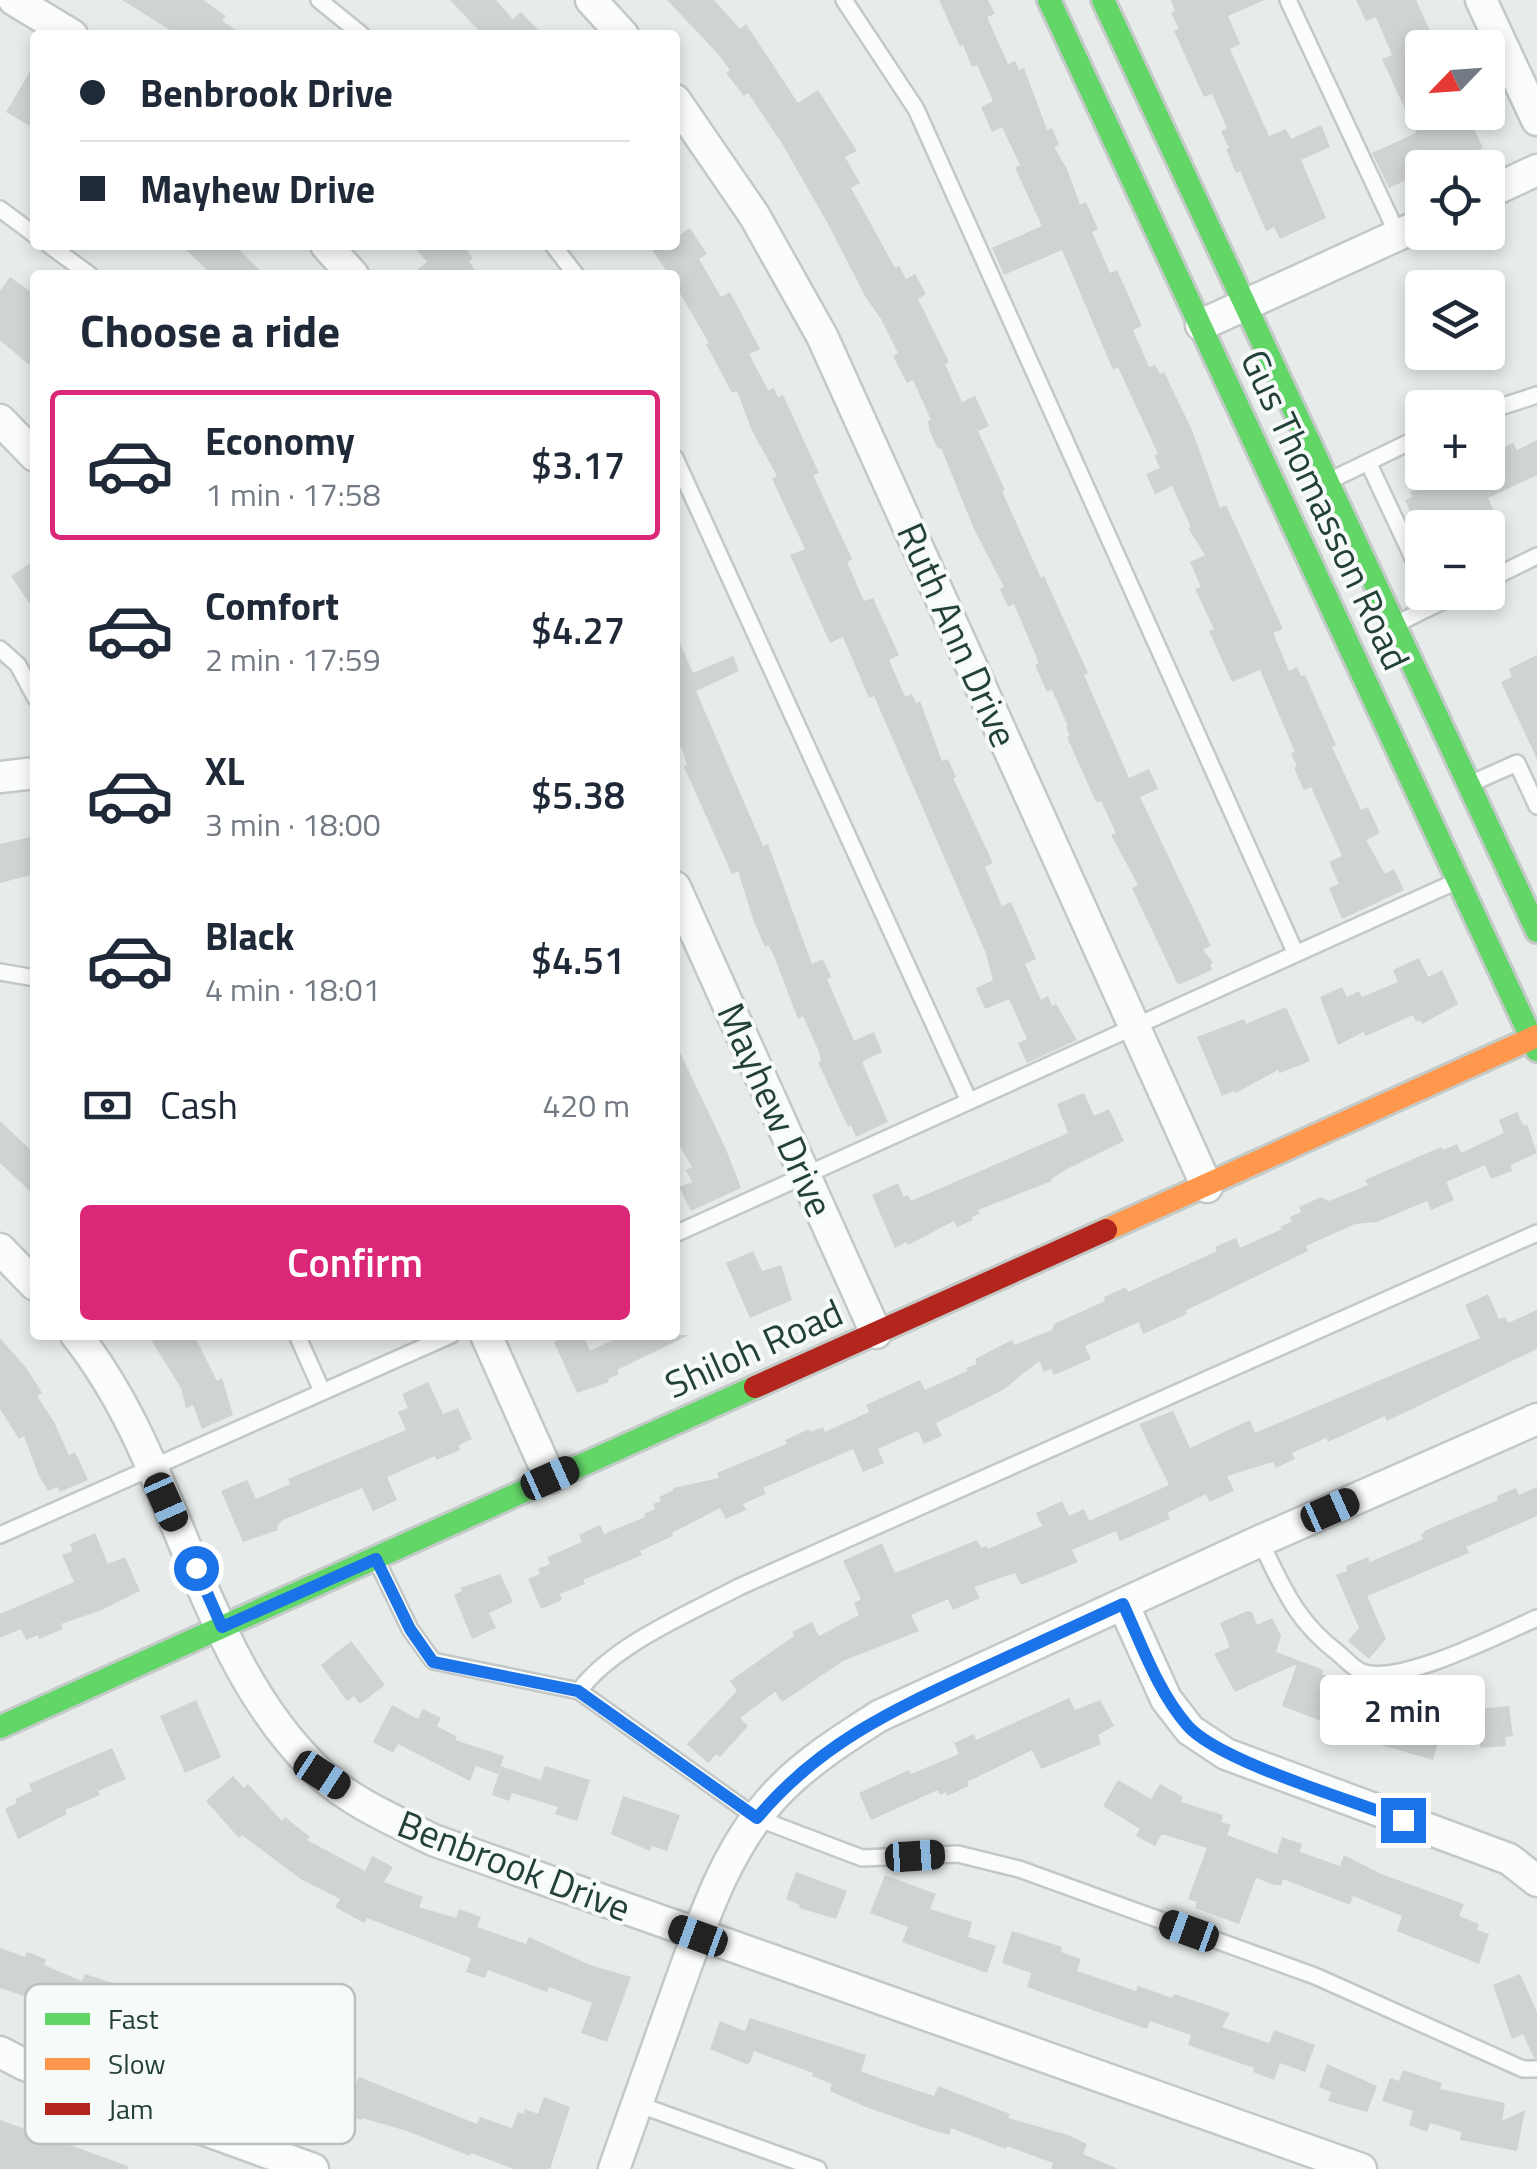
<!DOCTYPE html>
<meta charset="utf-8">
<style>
:root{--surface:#fff;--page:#f2f2f3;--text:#1f2937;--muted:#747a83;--line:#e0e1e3;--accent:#db2777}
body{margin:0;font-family:"Titillium Web",sans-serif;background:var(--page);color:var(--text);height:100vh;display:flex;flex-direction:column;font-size:38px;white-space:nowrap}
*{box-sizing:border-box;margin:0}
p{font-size:32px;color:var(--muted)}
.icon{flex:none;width:55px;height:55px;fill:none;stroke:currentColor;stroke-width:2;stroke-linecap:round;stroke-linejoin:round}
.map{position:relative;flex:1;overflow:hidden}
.side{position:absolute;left:30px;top:270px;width:650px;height:1070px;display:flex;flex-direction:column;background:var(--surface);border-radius:10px;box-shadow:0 5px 15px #0003}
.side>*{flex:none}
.top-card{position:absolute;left:30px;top:30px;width:650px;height:220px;border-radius:10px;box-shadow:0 5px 15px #0003;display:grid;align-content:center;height:220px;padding:0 50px;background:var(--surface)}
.needle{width:65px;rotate:245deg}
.fabs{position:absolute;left:1405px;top:30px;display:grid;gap:20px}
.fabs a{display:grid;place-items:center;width:100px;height:100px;border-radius:10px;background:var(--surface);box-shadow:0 5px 15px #0003;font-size:50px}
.end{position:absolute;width:45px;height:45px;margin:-22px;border:12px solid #1a73e8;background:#fff;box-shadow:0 0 0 5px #fff}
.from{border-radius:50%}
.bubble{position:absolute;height:70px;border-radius:10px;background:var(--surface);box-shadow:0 5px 15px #0003;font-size:32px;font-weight:600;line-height:70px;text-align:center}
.car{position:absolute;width:30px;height:60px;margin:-30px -15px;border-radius:12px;box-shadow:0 0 8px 2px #0007;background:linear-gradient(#222 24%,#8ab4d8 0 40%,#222 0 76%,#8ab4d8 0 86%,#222 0)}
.top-card b{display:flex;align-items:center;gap:35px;height:95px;font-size:38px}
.top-card b+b{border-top:2px solid var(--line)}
.top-card i{width:25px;height:25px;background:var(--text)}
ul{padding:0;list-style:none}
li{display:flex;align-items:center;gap:30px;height:150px;margin:0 20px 15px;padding:0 30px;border:5px solid transparent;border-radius:10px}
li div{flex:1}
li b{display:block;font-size:38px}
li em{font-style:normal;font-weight:600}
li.on{border-color:var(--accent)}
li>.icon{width:90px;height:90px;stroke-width:1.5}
h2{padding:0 50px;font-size:45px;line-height:120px}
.pay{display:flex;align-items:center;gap:25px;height:110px;padding:0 50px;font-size:38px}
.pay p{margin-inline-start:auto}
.primary-button{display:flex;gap:20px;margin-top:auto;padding:20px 50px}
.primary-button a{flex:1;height:115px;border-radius:10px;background:var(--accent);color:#fff;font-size:40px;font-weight:600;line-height:115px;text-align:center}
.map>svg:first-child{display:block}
</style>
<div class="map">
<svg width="1537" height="2169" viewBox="0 0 1537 2169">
<rect width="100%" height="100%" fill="#e7ecea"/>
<!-- building -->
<path fill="#cfd3d2" d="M122,0H203L226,16L222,21L243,35H178Z
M450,0H496L513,19L521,12L543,35H483Z
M667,0H714L740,29L746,24L798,103L818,90L857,151L845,157L860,183L851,188L895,268L899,266L906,279L915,274L926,294L918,299L949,362L945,364L962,402L975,396L989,426L978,431L1005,490L1002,491L1041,578L1044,576L1088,673L1084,675L1129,778L1149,769L1158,789L1140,797L1211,946L1203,949L1213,963L1210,964L1212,970L1178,985L1132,888L1138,885L1111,835L1116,833L1101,801L1096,802L1067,737L1070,736L1066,727L1068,726L1052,690L1047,692L1035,665L1039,663L1014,604L1008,607L1000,589L1004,587L974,529L941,448L938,449L930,432L928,421L931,420L913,380L907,383L893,356L898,353L881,319L866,298L827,222L781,142L748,93L744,96L726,73L730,70L717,53Z
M939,0H988L995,14L987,17L1008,64L1015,61L1019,70L1024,68L1047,130L1052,128L1059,145L1054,147L1067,169L1080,205L1086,202L1098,229L1092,232L1110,273L1117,270L1142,326L1133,330L1149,367L1155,365L1160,374L1164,372L1192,430L1220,508L1226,505L1283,629L1273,633L1289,671L1297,667L1301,676L1305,675L1336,745L1332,747L1361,810L1368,807L1380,833L1366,840L1385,874L1394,869L1404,890L1342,919L1329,888L1339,884L1329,862L1342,856L1311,787L1304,790L1294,768L1297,766L1291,753L1295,752L1260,670L1232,682L1209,631L1214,629L1195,589L1201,587L1190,562L1205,555L1188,528L1191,527L1172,486L1155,494L1146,474L1160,468L1154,455L1158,454L1118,367L1113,370L1062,250L1004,275L992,248L1042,226L1015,168L1020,165L1002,127L992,132L981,107L993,101L977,65L972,67L963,45L960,46Z
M1171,0H1264L1228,16L1240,44L1230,49L1269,136L1286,129L1291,139L1321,125L1330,147L1301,160L1326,218L1280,239L1274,227L1266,231L1240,171L1236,173L1226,149L1229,148L1221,131L1227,128L1212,94L1204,97L1174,31L1179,29L1171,13L1175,11Z
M1356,0H1416L1438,48H1422V126L1460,112L1463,121L1469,118L1483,148L1442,166L1422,168V173L1389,188L1372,153L1416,133L1382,59L1392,55L1376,17L1366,21Z
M35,63V129L6,112Z
M690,228L707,254L699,259L721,297L730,292L760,349L749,354L768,390L774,388L778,397L783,395L810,454L819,473L813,475L852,559L847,562L864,601L873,598L899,655L889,660L905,697L912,694L916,703L920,701L942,761L948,759L956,777L953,778L993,863L985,867L1002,906L1011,902L1036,959L1025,964L1041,1000L1048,996L1052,1006L1056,1004L1077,1040L1027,1063L1018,1043L1027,1039L1009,999L985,1009L976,988L993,980L985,951L874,696L869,698L843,637L830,643L790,555L805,549L772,479L777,476L752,431L737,391L732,393L706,344L709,343L675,285V275H669L649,245H675V238Z
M181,245H234L265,275H212Z
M412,245H463L473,259L469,261L478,275H410L427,262Z
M10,277L35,295V370L0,340V291Z
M1537,440V475L1488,498L1502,528H1450L1442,512L1423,521L1420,514L1413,518L1405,500L1412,497L1410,492L1429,484L1424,472H1488V455L1513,443L1517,450Z
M35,560V612L11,576Z
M675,632L693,673L733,656L739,671L696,691L763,846L768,844L812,964L823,959L831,977L827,979L854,1041L874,1032L882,1052L862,1062L888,1122L856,1137L851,1125L848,1127L818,1062L821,1061L819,1052L803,1016L798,1019L774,956L768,945L765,947L754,922L738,871L732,874L684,767L687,765L684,755L675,734Z
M1537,655V759L1501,682L1512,677L1509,669Z
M35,836V874L0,883V844Z
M1419,958L1428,977L1442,970L1458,1004L1422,1024L1420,1020L1416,1022L1413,1015L1366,1036L1363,1032L1338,1045L1320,997L1342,987L1347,997L1359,991L1362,997L1398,982L1393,970Z
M1286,1007L1310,1061L1280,1073L1278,1070L1236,1093L1234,1091L1222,1096L1197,1037L1244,1019L1246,1024Z
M675,1042L725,1147L741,1188L691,1211L679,1187L692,1182L686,1170L692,1167L675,1138Z
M1084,1093L1094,1116L1109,1109L1124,1141L1067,1169L1051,1179L1052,1181L978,1210L980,1213L972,1217L973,1220L957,1227L954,1221L908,1245L906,1242L895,1248L872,1195L898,1183L904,1197L908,1195L911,1201L1068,1133L1057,1104Z
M1517,1112L1524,1126L1527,1124L1537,1153L1511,1165L1512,1171L1491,1179L1485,1165L1446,1182L1454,1200L1431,1210L1427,1201L1377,1222L1355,1224L1306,1246L1308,1251L1185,1311L1187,1314L1143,1334L1139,1322L1085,1346L1091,1359L1054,1375L1051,1369L1044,1372L1039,1361L1003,1390L936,1423L942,1436L924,1444L918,1431L878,1449L884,1463L863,1472L853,1449L763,1488L766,1494L743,1504L746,1510L726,1519L720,1508L672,1533L673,1536L640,1551L642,1555L583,1580L585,1584L560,1594L562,1600L541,1609L528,1579L540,1574L538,1569L550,1564L547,1557L582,1542L579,1535L600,1525L604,1534L645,1517L644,1514L655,1509L653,1504L661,1501L659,1497L674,1490L673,1488L719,1478L717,1473L787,1444L785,1440L809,1429L810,1432L823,1427L825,1432L869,1412L866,1405L920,1380L925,1390L967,1371L966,1368L977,1364L975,1359L1012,1340L1014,1345L1052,1330L1054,1324L1105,1301L1104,1297L1126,1287L1128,1292L1217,1251L1215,1247L1236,1238L1240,1248L1282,1229L1280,1227L1292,1221L1290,1217L1301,1212L1299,1207L1321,1197L1329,1201L1368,1185L1365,1180L1441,1147L1443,1150L1457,1144L1461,1153L1504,1133L1499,1120Z
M0,1121L35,1154V1196L0,1163Z
M753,1251L762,1271L781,1265L792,1300L750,1318L726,1263Z
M1488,1294L1499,1319L1505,1317L1508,1323L1537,1310V1349L1387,1421L1385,1416L1328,1442L1326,1438L1292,1453L1295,1459L1276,1468L1273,1462L1227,1476L1234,1491L1209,1502L1206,1494L1167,1513L1170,1519L1120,1541L1116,1531L1072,1550L1078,1562L1056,1571L1021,1585L1015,1573L974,1587L980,1598L953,1610L948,1599L911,1615L919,1631L843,1661L782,1702L775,1692L740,1718L748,1726L720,1757L716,1754L708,1763L687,1744L737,1691L730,1681L794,1636L792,1632L812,1622L819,1636L859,1615L854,1603L861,1599L843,1561L882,1543L895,1573L977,1540L981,1548L987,1546L988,1549L1042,1526L1036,1513L1062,1501L1069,1516L1084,1509L1089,1521L1169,1485L1139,1424L1173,1411L1190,1448L1250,1420L1255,1433L1480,1338L1465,1305Z
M148,1335H205L196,1339L217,1381L222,1378L233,1415L202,1429L193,1405L186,1408L181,1388Z
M570,1335H583L590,1351L624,1335H689L617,1370L619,1374L608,1379L609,1382L577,1393L554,1342Z
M0,1338L27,1369L42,1393L37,1396L54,1422L69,1455L75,1452L88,1480L60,1492L58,1487L48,1491L39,1476L24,1436L19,1439L0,1409Z
M428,1382L443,1414L458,1408L472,1439L459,1445L460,1450L436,1460L435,1456L387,1477L397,1500L373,1511L362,1488L283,1520L277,1526L278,1530L243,1542L221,1491L247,1480L256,1499L290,1484L288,1479L406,1430L398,1412L408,1408L402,1394Z
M1537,1487V1516L1466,1547L1469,1553L1367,1596L1386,1639L1369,1659L1348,1641L1359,1628L1336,1575L1347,1571L1346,1566L1368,1557L1370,1562L1423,1539L1421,1535L1426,1530L1498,1500L1497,1496L1516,1488L1519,1495Z
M95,1533L108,1564L125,1557L140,1591L102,1610L61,1624L63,1629L39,1639L38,1635L26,1640L21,1629L0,1638V1614L74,1582L62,1555L73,1551L70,1544Z
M500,1574L513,1602L489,1613L496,1628L472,1639L454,1595L462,1591L460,1588Z
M1247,1611L1252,1612L1257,1625L1272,1618L1281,1636L1276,1652L1324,1670L1322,1674L1348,1684L1341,1692L1349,1695L1339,1723L1325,1718L1324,1722L1282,1706L1297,1664L1235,1692L1214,1654L1230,1647L1220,1623Z
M351,1641L385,1685L360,1704L354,1696L347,1701L321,1665Z
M1069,1698L1075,1710L1100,1700L1114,1726L1098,1735L1101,1744L1041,1769L1032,1750L967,1782L969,1786L947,1796L946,1792L940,1795L938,1790L871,1820L859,1793L909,1770L911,1774L959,1754L954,1743L974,1734L976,1740Z
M196,1700L221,1757L185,1773L160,1716Z
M392,1705L418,1719L423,1709L441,1718L437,1726L457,1737L455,1740L504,1756L498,1774L476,1766L470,1781L398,1744L393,1753L373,1742Z
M1509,1706L1513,1736L1505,1737L1506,1746L1480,1748V1740L1470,1741L1467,1710Z
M1387,1709L1442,1729L1433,1760L1377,1744Z
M112,1748L126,1779L98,1791L100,1795L65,1810L67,1814L18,1839L5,1809L17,1803L15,1799L32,1791L29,1784Z
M501,1766L541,1780L545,1766L590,1780L577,1821L555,1814L558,1807L512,1793L509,1801L492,1795Z
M233,1776L244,1788L248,1784L282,1821L285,1817L310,1837L307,1840L365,1871L372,1856L393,1867L384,1882L423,1897L419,1907L456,1918L459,1909L481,1917L477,1927L526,1944L529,1937L590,1965L631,1977L607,2042L581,2033L592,2003L549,1987L547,1992L488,1970L485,1978L466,1972L471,1958L367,1918L364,1923L335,1907L340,1899L302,1880L242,1835L239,1838L206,1801Z
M1118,1780L1151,1799L1160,1784L1183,1797L1181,1802L1223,1815L1221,1822L1231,1825L1227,1835L1277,1854L1282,1837L1302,1844L1300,1852L1340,1866L1344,1855L1381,1874L1464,1904L1459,1916L1479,1924L1477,1930L1489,1934L1479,1964L1397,1931L1402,1916L1353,1896L1350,1905L1283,1879L1281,1885H1275L1256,1878L1239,1924L1195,1908L1197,1902L1188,1899L1207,1848L1162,1834L1155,1846L1136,1836L1140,1829L1103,1806Z
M623,1796L680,1815L667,1851L652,1846L650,1851L611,1834Z
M796,1872L847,1891L836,1919L799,1908L800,1905L786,1899Z
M885,1875L936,1894L930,1909L972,1922L968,1937L996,1946L987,1973L902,1942L908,1927L870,1913Z
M1012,1931L1062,1947L1061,1952L1081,1959L1077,1971L1136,1991L1138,1986L1172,1998L1174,1994L1230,2013L1222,2027L1269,2043L1274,2030L1315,2045L1305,2072L1280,2063L1274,2080L1253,2072L1254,2068L1188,2045L1191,2035L1150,2021L1147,2029L1027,1987L1031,1973L1002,1963Z
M0,1948L25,1957L27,1952L46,1959L44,1965L82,1981L85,1974L167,2001L161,2009L184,2016L182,2022L241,2043L231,2069L218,2064L217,2068L156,2044L154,2047L130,2040L73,2012L0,1988Z
M1520,1974L1537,2012V2058H1534L1523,2034L1512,2039L1493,1985Z
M750,2018L866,2055L861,2071L879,2078L934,2096L938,2086L1010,2114L1008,2118L1068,2135L1087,2144L1083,2154L1118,2169H1051L1053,2163L1007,2146L1006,2149L951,2128L949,2135L928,2129L866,2107L830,2091L832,2084L812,2076L813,2073L754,2051L750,2063L746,2064L710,2049L720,2021L745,2031Z
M1327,2064L1377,2086L1367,2112L1328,2101L1331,2092L1319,2087Z
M1403,2070L1442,2083L1440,2089L1505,2103L1502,2121L1525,2110L1517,2151L1460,2140L1461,2132L1430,2123L1427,2132L1409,2125L1413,2111L1382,2101L1390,2078L1399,2081Z
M320,2072L355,2086L359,2077L477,2124L480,2117L512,2128L518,2112L524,2114L525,2109L538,2114L544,2097L570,2107L550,2169H514L471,2153L470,2156L407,2131L362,2118L361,2120L309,2099Z
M0,2120L128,2166L127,2169H0Z"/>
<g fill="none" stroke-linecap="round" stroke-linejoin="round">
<defs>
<path id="lane" d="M319,0L362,35
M844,0L916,109L1296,954
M1288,0L1398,235
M0,209L35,235
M49,245L90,275
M553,245L576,275
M1488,411L1537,395
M675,458L969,1101
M1368,462L1422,577
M1331,480L1422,436
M1488,580L1537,556
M1396,624L1461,592
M0,649L18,665L35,697
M1472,783L1517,763L1537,806
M0,972L35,978
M675,1234L1455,882
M297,1335L322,1391
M0,1535L451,1335
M1260,1541C1283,1588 1296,1621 1338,1653C1345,1659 1354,1669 1362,1672C1399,1686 1500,1634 1537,1618
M376,1559L410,1629L433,1661L579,1691L757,1818L862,1858L958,1854L1019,1869L1315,1976L1523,2069H1537
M579,1691C613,1645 688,1614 739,1587L1537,1233
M637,2104L818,2169"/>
<path id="street" d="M14,0L72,35
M591,0L623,35
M1481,0L1537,120
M675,100L754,215L822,336L1207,1187
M1488,193L1537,170
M326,245L353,275
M1201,325L1422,224
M0,420L35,456
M0,777L35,773
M675,887L876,1333
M0,1249L35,1285
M76,1335C180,1465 197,1659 321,1774C352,1803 396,1821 433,1840L1361,2169
M486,1335L550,1478
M1123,1604L1166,1699L1190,1730L1226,1754L1509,1859L1537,1881
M0,2052L25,2065L313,2169
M614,2169C634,2112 655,2054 675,1997C701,1925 726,1844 782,1788C811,1759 845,1738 879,1716L1260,1541L1537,1419"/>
<path id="fast" d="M1049,0L1537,1050
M1103,0L1537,931
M0,1727L755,1387"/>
<path id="slow" d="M1106,1230L1537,1036"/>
<path id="jam" d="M755,1387L1106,1230"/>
</defs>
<!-- lane casing -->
<use href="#lane" stroke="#c4c9c7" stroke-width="20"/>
<!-- street casing -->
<use href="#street" stroke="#c4c9c7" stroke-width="35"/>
<!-- fast casing -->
<use href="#fast" stroke="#c3cac7" stroke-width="28"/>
<!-- slow casing -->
<use href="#slow" stroke="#c3cac7" stroke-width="28"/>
<!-- jam casing -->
<use href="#jam" stroke="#c3cac7" stroke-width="28"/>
<!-- lane -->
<use href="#lane" stroke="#fbfcfc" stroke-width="15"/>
<!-- street -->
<use href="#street" stroke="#fbfcfc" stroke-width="30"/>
<!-- fast -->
<use href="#fast" stroke="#63d668" stroke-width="22"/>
<!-- slow -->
<use href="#slow" stroke="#ff974d" stroke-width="22"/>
<!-- jam -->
<use href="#jam" stroke="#b3261e" stroke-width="22"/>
</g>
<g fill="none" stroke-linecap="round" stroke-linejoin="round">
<!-- route -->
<path stroke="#1a73e8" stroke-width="12" d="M196,1568L222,1627L376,1559L410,1629L433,1662L578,1691L757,1818C819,1744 891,1711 977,1671C1026,1649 1074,1626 1123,1604C1142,1645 1157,1690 1187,1725C1217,1761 1354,1801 1403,1820"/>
</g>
<g text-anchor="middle" stroke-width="8" stroke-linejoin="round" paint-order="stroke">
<!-- street labels -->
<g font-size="38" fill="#24403a" stroke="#f6faf8">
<text transform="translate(1325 510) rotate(65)" y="13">Gus Thomasson Road</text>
<text transform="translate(957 635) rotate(66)" y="13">Ruth Ann Drive</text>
<text transform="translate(775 1110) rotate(66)" y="13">Mayhew Drive</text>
<text transform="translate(754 1349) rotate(-24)" y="13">Shiloh Road</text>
<text transform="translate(514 1866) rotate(21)" y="13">Benbrook Drive</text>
</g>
</g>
<!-- legend -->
<rect x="25" y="1984" width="330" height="160" rx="15" fill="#f6faf8" stroke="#b7c2bf" stroke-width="2.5"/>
<rect x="45" y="2013" width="45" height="12" fill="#63d668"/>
<rect x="45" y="2058" width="45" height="12" fill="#ff974d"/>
<rect x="45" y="2103" width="45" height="12" fill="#b3261e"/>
<g font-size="28" fill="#24403a">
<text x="108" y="2029">Fast</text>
<text x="108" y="2074">Slow</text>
<text x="108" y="2119">Jam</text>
</g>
</svg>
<div class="fabs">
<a><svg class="needle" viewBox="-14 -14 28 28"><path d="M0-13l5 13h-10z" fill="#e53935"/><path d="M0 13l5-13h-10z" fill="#747a83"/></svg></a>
<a><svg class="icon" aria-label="locate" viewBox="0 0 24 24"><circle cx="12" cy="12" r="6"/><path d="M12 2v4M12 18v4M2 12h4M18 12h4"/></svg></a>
<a><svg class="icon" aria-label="layers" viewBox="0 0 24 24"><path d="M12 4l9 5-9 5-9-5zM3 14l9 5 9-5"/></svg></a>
<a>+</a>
<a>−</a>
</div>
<i class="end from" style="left:196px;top:1568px"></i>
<i class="end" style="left:1403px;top:1820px"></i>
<div class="bubble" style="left:1320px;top:1675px;width:165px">2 min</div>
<i class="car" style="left:550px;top:1478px;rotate:66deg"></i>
<i class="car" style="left:166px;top:1502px;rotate:156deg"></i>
<i class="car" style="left:1330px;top:1510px;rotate:66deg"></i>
<i class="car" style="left:322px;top:1775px;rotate:123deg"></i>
<i class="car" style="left:915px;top:1856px;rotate:86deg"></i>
<i class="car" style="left:1189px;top:1931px;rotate:290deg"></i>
<i class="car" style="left:698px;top:1936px;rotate:290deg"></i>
<div class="top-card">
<b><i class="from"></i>Benbrook Drive</b>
<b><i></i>Mayhew Drive</b>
</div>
<section class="side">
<h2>Choose a ride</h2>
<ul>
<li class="on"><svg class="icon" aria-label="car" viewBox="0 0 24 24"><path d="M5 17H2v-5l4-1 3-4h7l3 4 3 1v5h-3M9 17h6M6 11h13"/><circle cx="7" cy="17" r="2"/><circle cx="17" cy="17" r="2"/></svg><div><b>Economy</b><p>1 min · 17:58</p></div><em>$3.17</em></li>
<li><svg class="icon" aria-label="car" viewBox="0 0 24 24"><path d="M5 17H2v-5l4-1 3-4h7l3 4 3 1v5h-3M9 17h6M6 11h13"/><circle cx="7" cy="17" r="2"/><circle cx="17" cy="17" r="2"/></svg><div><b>Comfort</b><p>2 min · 17:59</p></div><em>$4.27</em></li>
<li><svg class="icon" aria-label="car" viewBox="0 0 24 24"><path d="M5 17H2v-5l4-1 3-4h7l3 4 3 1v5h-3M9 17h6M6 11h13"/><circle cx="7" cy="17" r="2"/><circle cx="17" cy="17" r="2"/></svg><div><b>XL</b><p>3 min · 18:00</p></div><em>$5.38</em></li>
<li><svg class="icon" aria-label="car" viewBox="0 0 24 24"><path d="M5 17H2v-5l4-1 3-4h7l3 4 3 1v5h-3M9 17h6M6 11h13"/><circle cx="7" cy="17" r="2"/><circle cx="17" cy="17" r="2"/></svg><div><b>Black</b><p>4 min · 18:01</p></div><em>$4.51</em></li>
</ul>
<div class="pay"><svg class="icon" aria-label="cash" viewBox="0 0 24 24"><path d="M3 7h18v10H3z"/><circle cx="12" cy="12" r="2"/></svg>Cash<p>420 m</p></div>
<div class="primary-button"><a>Confirm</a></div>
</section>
</div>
